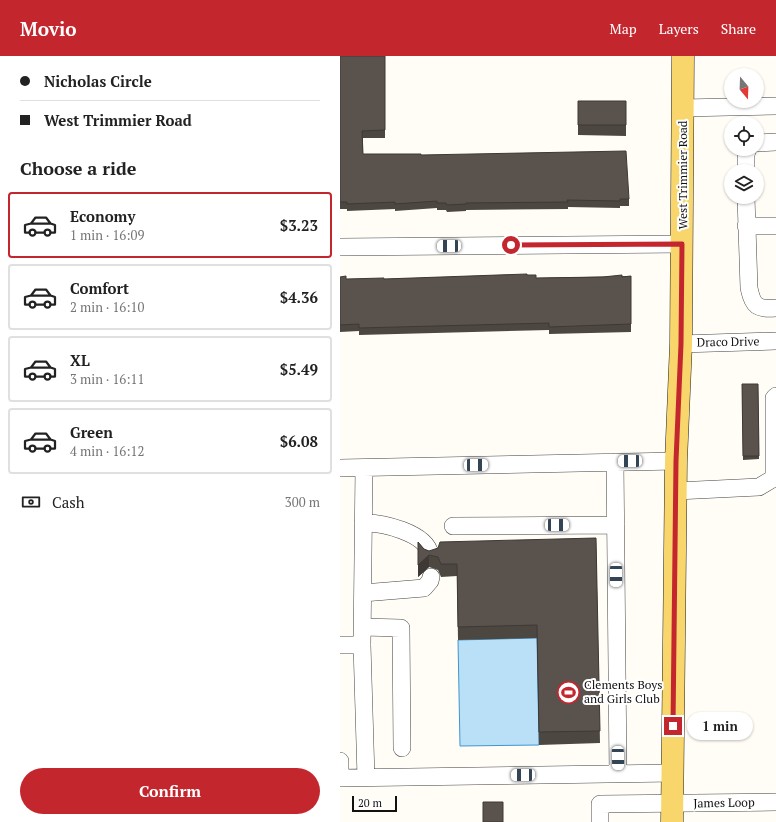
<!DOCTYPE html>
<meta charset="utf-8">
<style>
:root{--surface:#fff;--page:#f6f6f6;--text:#222;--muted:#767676;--line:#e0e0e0;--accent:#c4262e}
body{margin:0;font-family:"PT Serif",serif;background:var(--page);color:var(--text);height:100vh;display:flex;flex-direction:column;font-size:15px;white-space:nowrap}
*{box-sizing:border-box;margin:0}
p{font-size:13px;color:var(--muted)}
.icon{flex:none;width:22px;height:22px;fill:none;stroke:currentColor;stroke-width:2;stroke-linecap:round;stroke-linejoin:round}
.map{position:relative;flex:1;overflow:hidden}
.details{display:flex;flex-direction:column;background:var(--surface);width:340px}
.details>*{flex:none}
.banner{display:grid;align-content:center;height:88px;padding:0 20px;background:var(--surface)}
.needle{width:26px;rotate:161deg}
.buttons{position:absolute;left:384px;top:12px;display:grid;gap:8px}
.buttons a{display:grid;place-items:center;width:40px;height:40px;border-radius:50%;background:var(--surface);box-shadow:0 1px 3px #0004;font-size:20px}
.scale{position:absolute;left:12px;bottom:10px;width:45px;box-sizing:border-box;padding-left:4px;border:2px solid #111;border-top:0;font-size:11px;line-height:14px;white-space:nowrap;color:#111;-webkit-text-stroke:3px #fff;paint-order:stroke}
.end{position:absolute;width:18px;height:18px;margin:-9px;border:5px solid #c4262e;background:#fff;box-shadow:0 0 0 2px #fff}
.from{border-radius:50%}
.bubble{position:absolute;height:28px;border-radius:14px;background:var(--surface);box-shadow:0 1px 3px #0004;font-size:13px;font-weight:800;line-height:28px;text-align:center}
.car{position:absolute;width:12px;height:24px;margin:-12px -6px;border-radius:5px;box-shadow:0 0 3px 1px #0007;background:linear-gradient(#fff 24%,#345 0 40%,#fff 0 76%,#345 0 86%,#fff 0)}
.banner b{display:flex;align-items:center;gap:14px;height:38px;font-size:15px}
.banner b+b{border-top:1px solid var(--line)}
.banner i{width:10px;height:10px;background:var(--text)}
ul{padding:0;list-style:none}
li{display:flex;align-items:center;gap:12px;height:66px;margin:0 8px 6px;padding:0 12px;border:2px solid var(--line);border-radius:4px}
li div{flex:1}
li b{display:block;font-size:15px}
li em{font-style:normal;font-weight:800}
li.on{border-color:var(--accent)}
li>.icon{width:36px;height:36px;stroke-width:1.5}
h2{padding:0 20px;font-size:18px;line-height:48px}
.pay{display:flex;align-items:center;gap:10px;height:44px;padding:0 20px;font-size:15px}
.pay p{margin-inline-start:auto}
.cta{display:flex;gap:8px;margin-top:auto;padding:8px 20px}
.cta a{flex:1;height:46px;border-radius:24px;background:var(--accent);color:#fff;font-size:16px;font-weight:800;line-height:46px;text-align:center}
header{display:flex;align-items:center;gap:24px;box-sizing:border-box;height:56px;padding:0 20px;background:var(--accent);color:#fff}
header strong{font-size:19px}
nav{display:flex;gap:22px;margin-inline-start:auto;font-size:14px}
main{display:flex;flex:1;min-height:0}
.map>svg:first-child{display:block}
</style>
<header>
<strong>Movio</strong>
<nav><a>Map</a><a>Layers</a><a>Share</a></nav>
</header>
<main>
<section class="details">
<div class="banner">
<b><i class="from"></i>Nicholas Circle</b>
<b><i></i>West Trimmier Road</b>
</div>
<h2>Choose a ride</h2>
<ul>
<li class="on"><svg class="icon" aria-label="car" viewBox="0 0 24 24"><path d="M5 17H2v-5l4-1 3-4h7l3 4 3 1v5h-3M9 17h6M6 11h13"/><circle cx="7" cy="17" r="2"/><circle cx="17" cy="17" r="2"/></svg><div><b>Economy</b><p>1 min · 16:09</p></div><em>$3.23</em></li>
<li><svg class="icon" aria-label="car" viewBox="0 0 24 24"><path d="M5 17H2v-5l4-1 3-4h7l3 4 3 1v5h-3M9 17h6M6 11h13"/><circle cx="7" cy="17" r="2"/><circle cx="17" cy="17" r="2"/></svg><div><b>Comfort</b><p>2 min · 16:10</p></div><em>$4.36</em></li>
<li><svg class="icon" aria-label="car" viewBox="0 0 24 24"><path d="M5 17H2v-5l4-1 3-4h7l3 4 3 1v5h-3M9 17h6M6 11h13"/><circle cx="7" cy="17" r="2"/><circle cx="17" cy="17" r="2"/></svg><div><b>XL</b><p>3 min · 16:11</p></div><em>$5.49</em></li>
<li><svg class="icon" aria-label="car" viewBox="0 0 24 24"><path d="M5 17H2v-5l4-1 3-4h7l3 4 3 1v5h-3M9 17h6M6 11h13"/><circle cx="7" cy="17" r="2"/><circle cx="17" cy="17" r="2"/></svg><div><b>Green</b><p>4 min · 16:12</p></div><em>$6.08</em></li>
</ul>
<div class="pay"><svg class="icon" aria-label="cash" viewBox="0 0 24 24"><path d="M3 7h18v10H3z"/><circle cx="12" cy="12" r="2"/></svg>Cash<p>300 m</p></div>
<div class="cta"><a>Confirm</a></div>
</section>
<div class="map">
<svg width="436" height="766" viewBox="0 0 436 766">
<rect width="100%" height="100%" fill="#fffdf5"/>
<!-- water -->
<path fill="#b9e0f7" stroke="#3f96cf" d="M197,582L199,689L120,690L118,584Z"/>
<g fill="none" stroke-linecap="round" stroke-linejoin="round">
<defs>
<path id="minor" d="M343,52L436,50
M417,87L436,86
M406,115V98L408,93
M406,141L409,232C413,251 417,253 436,252
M406,170H436
M0,191L342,188
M341,288L436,285
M275,406L278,717
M0,412L336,405
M24,412L22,589L26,721
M336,435L419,431L434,422V342L436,340
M23,467C42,466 86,477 90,498
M113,470L276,469
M23,537L84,532L90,525L91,521
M22,571L61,572L62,692
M0,589H22
M0,705V722
M0,722L333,717
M260,766V748L436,746"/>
<path id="major" d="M332,766L336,405L341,288L343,0"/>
</defs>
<!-- minor casing -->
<use href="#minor" stroke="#444" stroke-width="18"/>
<!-- major casing -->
<use href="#major" stroke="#222" stroke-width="23"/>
<!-- minor -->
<use href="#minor" stroke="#fff" stroke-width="17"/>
<!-- major -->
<use href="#major" stroke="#f9d66b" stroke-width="22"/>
</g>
<!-- wall -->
<path fill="#4d4742" d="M0,0H45V82H23V98L81,99L289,143V150H280V152L228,151V153L126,154V155L107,156L106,154H97V152L55,155V153L7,155V153H0Z
M238,45H286V80L238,79Z
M187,219L196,222L291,220V276L209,278V274L19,279V275L0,276V221L6,223H44Z
M402,328H418L419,403L403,404Z
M256,482L260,687L199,689L197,582L118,584L117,520L101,521L98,514L89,511L78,521V486L84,493L89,495Z"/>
<!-- shaded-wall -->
<path fill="#3f3936" d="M89,499V511L78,521V509Z"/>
<!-- building -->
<path fill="#5a524d" stroke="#3f3936" d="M0,0H45V74L22,75L23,98H81V99L286,95L289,143H280V145L227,144L228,146L126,147V148L107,149L106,147H97V145L55,148V146L7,148V146H0Z
M238,45H286V69H238Z
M187,218V219H196V222L263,221L282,219V221L291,220V268L209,271V267L19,272V268L0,269V221L6,220V223L44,222V223Z
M402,328H418L419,400H403Z
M256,482L260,675L199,676L197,569L118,571L117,508H101L98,501L89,499L78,509V486L84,493L89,495L98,492L100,486Z
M143,746H163V766H143Z"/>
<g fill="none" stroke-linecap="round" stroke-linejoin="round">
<!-- route -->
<path stroke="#c4262e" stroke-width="5" d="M171,189L342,188L341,288L336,405L333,670"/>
</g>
<!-- icons -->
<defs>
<symbol id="stadium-ring" viewBox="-11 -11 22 22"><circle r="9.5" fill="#fff" stroke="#c4262e" stroke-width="1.5"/><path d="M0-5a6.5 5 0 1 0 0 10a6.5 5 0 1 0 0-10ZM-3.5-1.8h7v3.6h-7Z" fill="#c4262e"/></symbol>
</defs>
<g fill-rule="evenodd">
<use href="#stadium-ring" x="216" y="624" width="25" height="25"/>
</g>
<g text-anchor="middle" stroke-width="4" stroke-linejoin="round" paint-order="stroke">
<!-- street labels -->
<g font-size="12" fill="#111" stroke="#fff">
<text transform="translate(343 119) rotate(-90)" y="4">West Trimmier Road</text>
<text transform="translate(388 286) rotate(-1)" y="4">Draco Drive</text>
<text transform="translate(384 747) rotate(-1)" y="4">James Loop</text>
</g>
<!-- poi labels -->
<g font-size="12" fill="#111" stroke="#fff" text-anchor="start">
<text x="244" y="633">Clements Boys<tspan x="244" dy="14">and Girls Club</tspan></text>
</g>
</g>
</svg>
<div class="buttons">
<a><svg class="needle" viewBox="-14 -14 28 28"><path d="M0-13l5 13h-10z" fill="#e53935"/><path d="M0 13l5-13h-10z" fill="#767676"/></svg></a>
<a><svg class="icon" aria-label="locate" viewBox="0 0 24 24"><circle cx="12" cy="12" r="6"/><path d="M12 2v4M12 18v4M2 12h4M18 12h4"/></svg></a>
<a><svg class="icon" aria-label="layers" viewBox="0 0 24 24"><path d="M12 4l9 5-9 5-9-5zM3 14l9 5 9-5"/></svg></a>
</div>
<div class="scale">20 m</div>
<i class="end from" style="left:171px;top:189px"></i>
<i class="end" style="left:333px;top:670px"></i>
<div class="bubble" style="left:347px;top:656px;width:66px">1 min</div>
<i class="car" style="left:109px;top:190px;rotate:269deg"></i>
<i class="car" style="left:290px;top:405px;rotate:269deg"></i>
<i class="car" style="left:136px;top:409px;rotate:89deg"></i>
<i class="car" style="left:217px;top:469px;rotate:90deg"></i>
<i class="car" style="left:276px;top:519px;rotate:180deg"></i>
<i class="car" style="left:278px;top:702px;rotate:179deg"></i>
<i class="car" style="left:183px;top:719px;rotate:269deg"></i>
</div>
</main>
